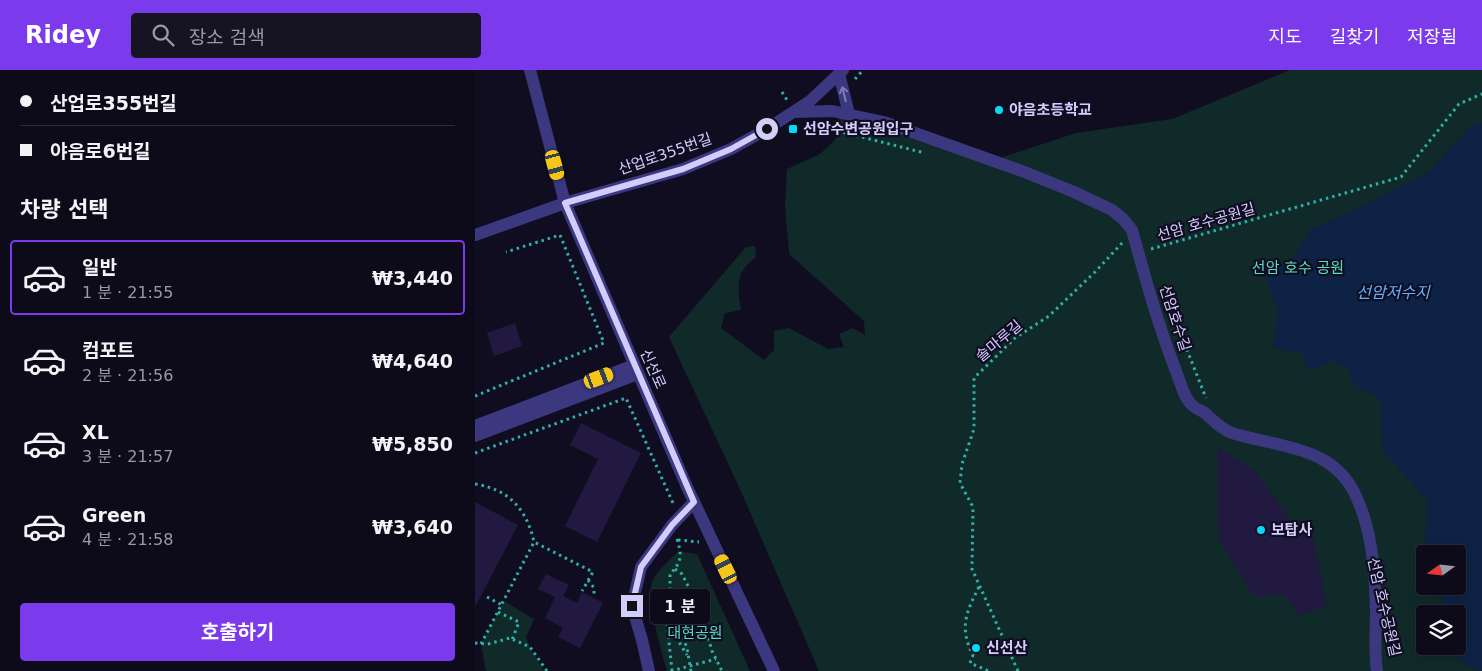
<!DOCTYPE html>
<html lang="ko">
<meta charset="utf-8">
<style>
:root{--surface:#0d0a19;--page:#161322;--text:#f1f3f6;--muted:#9a9aa2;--line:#2d2b38;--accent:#7c3aed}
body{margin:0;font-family:"DejaVu Sans","Noto Sans KR",sans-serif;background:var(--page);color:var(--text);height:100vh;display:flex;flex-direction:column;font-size:19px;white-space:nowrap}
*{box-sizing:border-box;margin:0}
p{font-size:16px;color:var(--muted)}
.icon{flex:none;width:28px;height:28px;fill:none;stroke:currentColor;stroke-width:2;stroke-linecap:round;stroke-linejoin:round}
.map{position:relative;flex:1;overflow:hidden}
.panel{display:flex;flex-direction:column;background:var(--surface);width:475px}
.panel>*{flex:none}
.top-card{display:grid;align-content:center;height:110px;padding:0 20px;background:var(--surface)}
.needle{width:32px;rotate:255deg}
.buttons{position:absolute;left:941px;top:475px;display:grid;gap:10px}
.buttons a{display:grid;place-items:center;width:50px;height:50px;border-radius:5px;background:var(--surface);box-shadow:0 2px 12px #0003,0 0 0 1px var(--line);font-size:25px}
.end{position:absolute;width:22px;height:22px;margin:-11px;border:6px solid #d3cdfe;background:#111;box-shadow:0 0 0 2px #111}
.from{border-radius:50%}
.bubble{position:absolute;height:35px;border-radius:5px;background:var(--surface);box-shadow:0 2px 12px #0003,0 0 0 1px var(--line);font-size:16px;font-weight:700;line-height:35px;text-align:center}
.car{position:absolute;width:15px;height:30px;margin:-15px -8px;border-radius:6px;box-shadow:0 0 4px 1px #0007;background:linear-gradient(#f5c518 24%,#345 0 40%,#f5c518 0 76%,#345 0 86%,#f5c518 0)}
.top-card b{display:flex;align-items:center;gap:18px;height:48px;font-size:19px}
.top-card b+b{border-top:1px solid var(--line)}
.top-card i{width:12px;height:12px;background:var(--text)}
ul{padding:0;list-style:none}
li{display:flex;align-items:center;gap:15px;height:75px;margin:0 10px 8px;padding:0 10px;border:2px solid transparent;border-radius:5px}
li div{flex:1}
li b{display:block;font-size:19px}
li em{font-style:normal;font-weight:700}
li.selected{border-color:var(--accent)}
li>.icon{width:45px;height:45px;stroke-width:1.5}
h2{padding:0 20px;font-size:22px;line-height:60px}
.cta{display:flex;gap:10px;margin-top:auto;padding:10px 20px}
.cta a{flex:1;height:58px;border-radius:5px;background:var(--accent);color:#fff;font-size:20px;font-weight:700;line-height:58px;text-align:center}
header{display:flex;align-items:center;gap:30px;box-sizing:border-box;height:70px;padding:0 25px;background:var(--accent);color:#fff}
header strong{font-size:24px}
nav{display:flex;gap:28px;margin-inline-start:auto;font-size:18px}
.search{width:350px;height:45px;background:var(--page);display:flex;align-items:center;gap:12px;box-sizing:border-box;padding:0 18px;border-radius:5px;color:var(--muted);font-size:19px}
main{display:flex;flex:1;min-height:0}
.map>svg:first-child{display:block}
</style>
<header>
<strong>Ridey</strong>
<div class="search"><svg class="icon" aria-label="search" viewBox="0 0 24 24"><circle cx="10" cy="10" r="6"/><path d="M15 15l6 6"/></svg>장소 검색</div>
<nav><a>지도</a><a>길찾기</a><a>저장됨</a></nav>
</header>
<main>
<section class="panel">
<div class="top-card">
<b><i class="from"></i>산업로355번길</b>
<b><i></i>야음로6번길</b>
</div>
<h2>차량 선택</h2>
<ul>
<li class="selected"><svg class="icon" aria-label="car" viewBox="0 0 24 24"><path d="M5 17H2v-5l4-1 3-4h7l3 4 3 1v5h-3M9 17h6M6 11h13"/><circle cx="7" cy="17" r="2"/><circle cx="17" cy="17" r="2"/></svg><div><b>일반</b><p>1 분 · 21:55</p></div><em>₩3,440</em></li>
<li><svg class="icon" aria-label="car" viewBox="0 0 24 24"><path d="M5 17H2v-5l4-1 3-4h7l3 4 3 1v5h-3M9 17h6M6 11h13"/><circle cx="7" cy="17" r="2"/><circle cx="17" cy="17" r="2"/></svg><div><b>컴포트</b><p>2 분 · 21:56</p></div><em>₩4,640</em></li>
<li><svg class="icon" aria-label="car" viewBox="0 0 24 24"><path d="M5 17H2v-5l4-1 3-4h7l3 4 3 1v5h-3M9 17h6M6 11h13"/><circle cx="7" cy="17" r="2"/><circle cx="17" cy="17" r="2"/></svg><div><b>XL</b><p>3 분 · 21:57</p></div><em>₩5,850</em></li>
<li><svg class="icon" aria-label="car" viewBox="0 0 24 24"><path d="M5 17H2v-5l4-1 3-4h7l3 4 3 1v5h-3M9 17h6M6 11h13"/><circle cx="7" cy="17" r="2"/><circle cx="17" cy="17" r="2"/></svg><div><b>Green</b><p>4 분 · 21:58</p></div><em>₩3,640</em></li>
</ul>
<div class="cta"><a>호출하기</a></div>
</section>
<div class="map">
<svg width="1007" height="601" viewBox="0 0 1007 601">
<rect width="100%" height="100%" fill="#110d21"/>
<!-- green -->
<path fill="#102a2a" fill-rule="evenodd" d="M815,0H1007V601H344L265,419L194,267L271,177L280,176L281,187C260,202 262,217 266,240L250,243L246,258L289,290L299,280V261L314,258L353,279L369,277L364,264L377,258L390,265L389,251L314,184L310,136L312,99L345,84L361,69L365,44L510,93L601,63L697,49ZM950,484H982V516H950ZM950,544H982V576H950Z
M203,481L222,484L275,601H192C187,585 170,524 178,510C184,498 195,491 203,481Z
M29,531L59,549L51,567L55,577L69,601H11L6,574Z"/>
<!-- water -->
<path fill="#0d2245" d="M1007,53V601C995,600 984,590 976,581L986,573L983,563L982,544H970L967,528L962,521L967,516H982V484H950L949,492L953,430L908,382L905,329L877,313L874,300L858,290L846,297L832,300L827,283L798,278L803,244L789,202L818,188L836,159L871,144L954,102L996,56Z"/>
<!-- building -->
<path fill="#221941" d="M40,253L47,276L19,286L12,263Z
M106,353L166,383L122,472L90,456L123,389L95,375Z
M743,377L782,403L818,454L838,466L852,536L822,546L811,525L779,526L743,469Z
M0,432L43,455L0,537Z
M71,504L94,515L88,526L102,533L107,522L128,533L105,578L83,567L88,558L70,548L80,527L63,519Z"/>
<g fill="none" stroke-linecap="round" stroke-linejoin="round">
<!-- path -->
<path stroke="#2fb1aa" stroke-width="3" stroke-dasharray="2.5 4" stroke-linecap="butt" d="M380,9L388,0
M307,22L312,30
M343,56L450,83
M676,179L926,107L984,34L1007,24
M695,237L731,328
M0,326L129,273L85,165L31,182
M0,383L151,328L198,433
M0,414C34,419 52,440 59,472
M202,469C207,485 207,492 195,504V533L212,578L216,601
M203,470L224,472
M200,499L207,504L226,542L237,581L247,601
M113,510L119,518V526
M504,517C491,542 484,558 498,585L495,593L514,601
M12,527L27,535
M23,542L44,552L37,570
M202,551L221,532
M0,573L13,574L35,568L55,577L72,601
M6,574L59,472L118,502L107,521
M196,601L241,589
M197,601L192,553L212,585
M543,601L497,499L498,437L485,413L487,394L499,359V308L540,268L574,246L620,202L647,173"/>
<!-- minor -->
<path stroke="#3c387f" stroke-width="12" d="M55,0L90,133L212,417L299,601
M364,4L374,44
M319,42L357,41L409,52L547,101L599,122L637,140L648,149L657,160C670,207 683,255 701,301C705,311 709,328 717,335C720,339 726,340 730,343C739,351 746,359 757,363C801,377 855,375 879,422C897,458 900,500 901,540C901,561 899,580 902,601
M0,165L90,133L208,99L256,79L292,59L335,31L368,0
M0,356L159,295
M0,366L163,304
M174,601L167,570L157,536L166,497L197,455L219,432"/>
</g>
<!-- one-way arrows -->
<defs><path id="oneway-shaft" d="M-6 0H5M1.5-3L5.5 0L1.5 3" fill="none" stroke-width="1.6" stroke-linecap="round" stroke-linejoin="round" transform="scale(1.25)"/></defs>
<use stroke="#807bb8" href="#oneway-shaft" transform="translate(369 24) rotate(-104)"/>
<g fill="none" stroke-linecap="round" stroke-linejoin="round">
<!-- route -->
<path stroke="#d3cdfe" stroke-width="6" d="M157,536L166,497L197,455L219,432L90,133L208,99L256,79L292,59"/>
</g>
<!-- markers -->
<g fill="#03daf5" stroke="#110d21" stroke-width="2">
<circle cx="524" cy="40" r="5"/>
<rect x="313" y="54" width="10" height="10" rx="2.5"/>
<circle cx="786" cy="460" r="5"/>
<circle cx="501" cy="578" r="5"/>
</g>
<g text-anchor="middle" stroke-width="4.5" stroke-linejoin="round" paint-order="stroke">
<!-- poi labels -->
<g font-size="15" font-weight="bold" fill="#d3cdfe" stroke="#110d21" text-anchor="start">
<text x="534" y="45">야음초등학교</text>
<text x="328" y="64">선암수변공원입구</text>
<text x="796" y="465">보탑사</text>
<text x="511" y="583">신선산</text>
</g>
<!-- street labels -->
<g font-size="15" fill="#d3cdfe" stroke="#110d21">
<text transform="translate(190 84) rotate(-19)" y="5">산업로355번길</text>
<text transform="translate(731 152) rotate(-16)" y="5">선암 호수공원길</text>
<text transform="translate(700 248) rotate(72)" y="5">선암호수길</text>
<text transform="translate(524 271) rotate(-40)" y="5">솔마루길</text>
<text transform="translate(178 299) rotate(66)" y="5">신선로</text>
<text transform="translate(909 537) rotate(77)" y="5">선암 호수공원길</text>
</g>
<!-- park labels -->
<g font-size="15" fill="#5addbe" stroke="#110d21">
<text x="823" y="203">선암 호수 공원</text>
<text x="220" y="568">대현공원</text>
</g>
<!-- water labels -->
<g font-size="16" font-style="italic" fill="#5cb1fd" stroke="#110d21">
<text x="918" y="228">선암저수지</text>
</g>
</g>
</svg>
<div class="buttons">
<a><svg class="needle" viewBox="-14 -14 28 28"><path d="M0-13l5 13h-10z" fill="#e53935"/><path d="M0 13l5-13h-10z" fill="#9a9aa2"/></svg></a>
<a><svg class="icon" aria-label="layers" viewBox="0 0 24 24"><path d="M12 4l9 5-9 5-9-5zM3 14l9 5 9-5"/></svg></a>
</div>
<i class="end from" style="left:292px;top:59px"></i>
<i class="end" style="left:157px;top:536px"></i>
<div class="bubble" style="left:175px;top:519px;width:60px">1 분</div>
<i class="car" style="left:80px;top:95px;rotate:165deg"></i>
<i class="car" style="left:124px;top:308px;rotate:69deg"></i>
<i class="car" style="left:251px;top:499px;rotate:334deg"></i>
</div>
</main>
